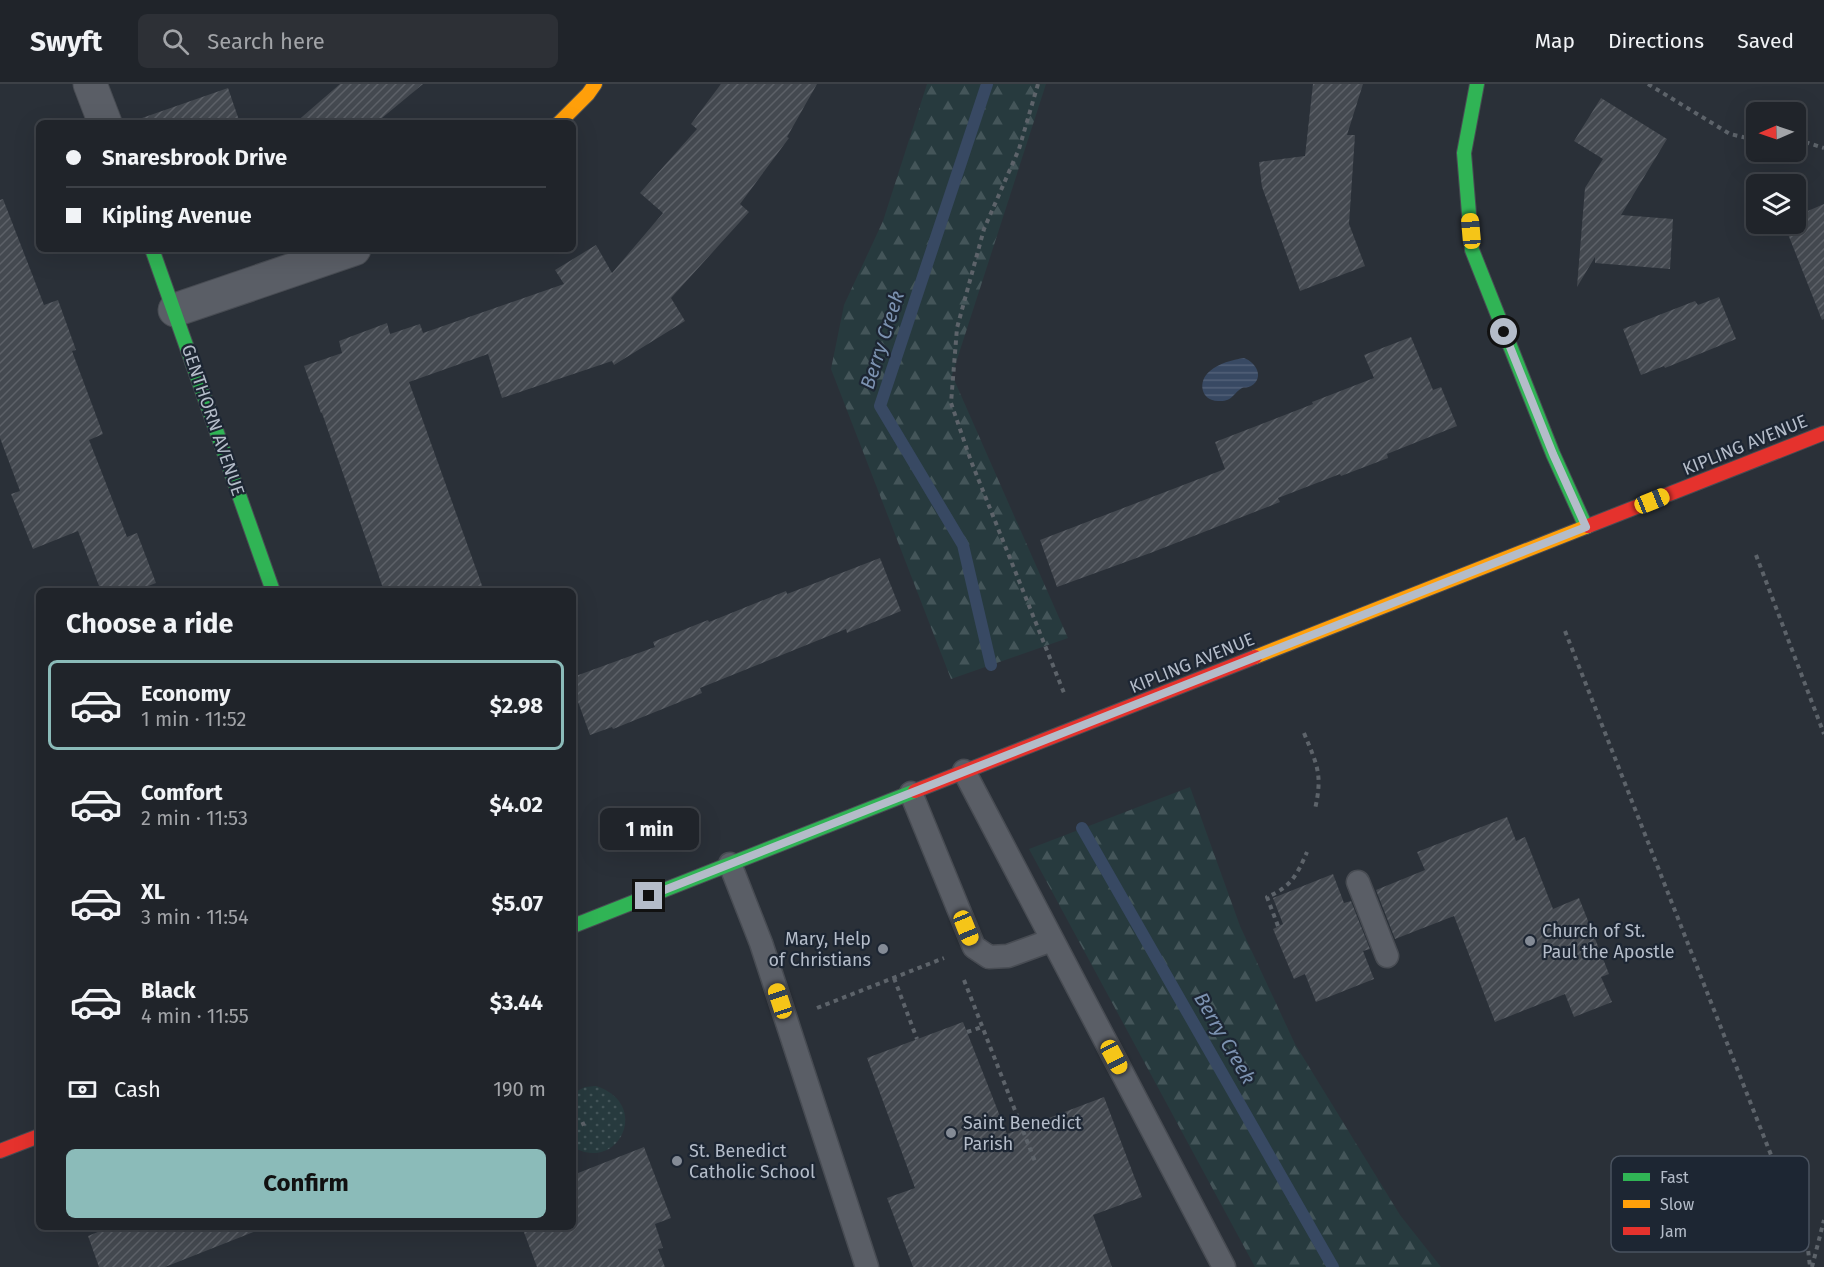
<!DOCTYPE html>
<meta charset="utf-8">
<style>
:root{--surface:#20242a;--page:#2d3036;--text:#f1f3f6;--muted:#a2a4a8;--line:#3d4147;--accent:#8bbbb9}
body{margin:0;font-family:"Fira Sans",sans-serif;background:var(--page);color:var(--text);height:100vh;display:flex;flex-direction:column;font-size:22px;white-space:nowrap}
*{box-sizing:border-box;margin:0}
p{font-size:20px;color:var(--muted)}
.icon{flex:none;width:33px;height:33px;fill:none;stroke:currentColor;stroke-width:2;stroke-linecap:round;stroke-linejoin:round}
.map{position:relative;flex:1;overflow:hidden}
.panel{position:absolute;left:36px;top:504px;width:540px;height:642px;display:flex;flex-direction:column;background:var(--surface);border-radius:9px;box-shadow:0 6px 24px #0002,0 0 0 2px var(--line)}
.panel>*{flex:none}
.guide{position:absolute;left:36px;top:36px;width:540px;height:132px;border-radius:9px;box-shadow:0 6px 24px #0002,0 0 0 2px var(--line);display:grid;align-content:center;height:132px;padding:0 30px;background:var(--surface)}
.needle{width:39px;rotate:268deg}
.controls{position:absolute;left:1746px;top:18px;display:grid;gap:12px}
.controls a{display:grid;place-items:center;width:60px;height:60px;border-radius:9px;background:var(--surface);box-shadow:0 6px 24px #0002,0 0 0 2px var(--line);font-size:30px}
.end{position:absolute;width:27px;height:27px;margin:-14px;border:8px solid #b4bcc9;background:#111;box-shadow:0 0 0 3px #111}
.from{border-radius:50%}
.bubble{position:absolute;height:42px;border-radius:9px;background:var(--surface);box-shadow:0 6px 24px #0002,0 0 0 2px var(--line);font-size:20px;font-weight:700;line-height:42px;text-align:center}
.car{position:absolute;width:18px;height:36px;margin:-18px -9px;border-radius:8px;box-shadow:0 0 4px 2px #0007;background:linear-gradient(#f5c518 24%,#345 0 40%,#f5c518 0 76%,#345 0 86%,#f5c518 0)}
.guide b{display:flex;align-items:center;gap:21px;height:57px;font-size:22px}
.guide b+b{border-top:2px solid var(--line)}
.guide i{width:15px;height:15px;background:var(--text)}
ul{padding:0;list-style:none}
li{display:flex;align-items:center;gap:18px;height:90px;margin:0 12px 9px;padding:0 18px;border:3px solid transparent;border-radius:9px}
li div{flex:1}
li b{display:block;font-size:22px}
li em{font-style:normal;font-weight:700}
li.current{border-color:var(--accent)}
li>.icon{width:54px;height:54px;stroke-width:1.5}
h2{padding:0 30px;font-size:27px;line-height:72px}
.pay{display:flex;align-items:center;gap:15px;height:66px;padding:0 30px;font-size:22px}
.pay p{margin-inline-start:auto}
.primary-button{display:flex;gap:12px;margin-top:auto;padding:12px 30px}
.primary-button a{flex:1;height:69px;border-radius:9px;background:var(--accent);color:#111;font-size:24px;font-weight:700;line-height:69px;text-align:center}
header{display:flex;align-items:center;gap:36px;box-sizing:border-box;height:84px;padding:0 30px;background:var(--surface);border-bottom:2px solid var(--line)}
header strong{font-size:28px}
nav{display:flex;gap:33px;margin-inline-start:auto;font-size:21px}
.search{width:420px;height:54px;background:var(--page);display:flex;align-items:center;gap:15px;box-sizing:border-box;padding:0 21px;border-radius:9px;color:var(--muted);font-size:22px}
.map>svg:first-child{display:block}
</style>
<header>
<strong>Swyft</strong>
<div class="search"><svg class="icon" aria-label="search" viewBox="0 0 24 24"><circle cx="10" cy="10" r="6"/><path d="M15 15l6 6"/></svg>Search here</div>
<nav><a>Map</a><a>Directions</a><a>Saved</a></nav>
</header>
<div class="map">
<svg width="1824" height="1183" viewBox="0 0 1824 1183">
<defs>
<pattern id="forest-firs" width="22" height="20" patternUnits="userSpaceOnUse" patternTransform="scale(1.5)"><rect width="22" height="20" fill="#273a3e"/><path d="M5 1l3.5 6h-7zM16 11l3.5 6h-7z" fill="#445559"/></pattern>
<pattern id="garden-dots" width="8" height="8" patternUnits="userSpaceOnUse" patternTransform="scale(1.5)"><rect width="8" height="8" fill="#273a3e"/><path d="M2 2h.1M6 6h.1" fill="none" stroke="#445559" stroke-width="1.8" stroke-linecap="round"/></pattern>
<pattern id="water-rules" width="6" height="5" patternUnits="userSpaceOnUse" patternTransform="scale(1.5)"><rect width="6" height="5" fill="#384963"/><path d="M0 2.5h6" fill="none" stroke="#526178"/></pattern>
<pattern id="building-hatch" width="6" height="6" patternUnits="userSpaceOnUse" patternTransform="scale(1.5)"><rect width="6" height="6" fill="#444950"/><path d="M-1 1l2-2M0 6l6-6M5 7l2-2" fill="none" stroke="#5d6168"/></pattern>
</defs>
<rect width="100%" height="100%" fill="#2a3038"/>
<!-- forest -->
<path fill="url(#forest-firs)" d="M927,0H1046L952,291L1068,554L951,595L831,285L844,221L883,137Z
M1190,703L1240,842L1295,960L1400,1131L1441,1183H1255L1029,765Z"/>
<!-- garden -->
<path fill="url(#garden-dots)" d="M596,1002C652,1020 618,1090 573,1063V1009L585,1003Z"/>
<!-- water -->
<path fill="url(#water-rules)" d="M1244,274C1256,278 1265,294 1251,302C1248,304 1244,303 1242,304C1233,309 1233,318 1218,317C1201,317 1197,297 1210,287C1219,279 1232,276 1244,274Z"/>
<g fill="none" stroke-linecap="round" stroke-linejoin="round">
<!-- stream -->
<path stroke="#384963" stroke-width="12" d="M987,0L880,322L963,461L991,581
M1082,744L1333,1183"/>
</g>
<!-- building -->
<path fill="url(#building-hatch)" d="M340,0H423L376,39H295Z
M721,0H817L787,53L789,54L740,120L749,128L671,214L685,237L614,281L612,277L502,314L488,270L409,298L484,507H384L322,329H321L304,282L342,269L339,257L387,239L390,250L420,240L423,249L564,200L555,186L596,161L612,189L663,129L640,109L697,45L691,40Z
M1313,0H1363L1347,51H1355L1349,140L1365,182L1300,207L1262,103L1259,78L1305,72Z
M228,4L240,39H143L142,34Z
M1601,14L1667,55L1621,131L1673,135L1670,185L1595,179V173L1577,203L1585,104L1603,75L1574,57Z
M3,115L44,221L58,216L76,266L72,267L103,350L89,356L127,453L137,449L156,499L135,507H101L78,447L33,465L11,410L20,407L0,354V116Z
M1824,120V235L1822,236L1784,140H1796V132Z
M1719,213L1736,255L1665,284L1664,282L1641,291L1623,245L1695,217L1698,221Z
M1411,253L1433,306L1441,303L1457,342L1387,370L1388,374L1341,392L1340,390L1278,414L1280,418L1153,468L1057,503L1040,456L1225,385L1215,358L1313,320L1312,318L1374,294L1364,271Z
M880,474L901,527L847,549L846,545L700,604L702,609L613,645L612,643L590,651L573,604V593L655,563L653,558L708,536L709,538L786,507L787,510Z
M1507,733L1516,757L1525,753L1553,825L1579,814L1609,890L1601,893L1612,918L1574,933L1565,910L1495,938L1454,832L1395,855L1376,806L1425,786L1417,768Z
M1333,790L1344,819L1351,817L1370,865L1363,867L1374,895L1316,918L1305,890L1294,895L1273,845L1283,840L1273,814Z
M963,938L1007,1050L1104,1013L1142,1113L1093,1131L1112,1183H913L887,1114L915,1104L867,974Z
M644,1063L671,1134L655,1140L663,1164L658,1165L665,1183H537L522,1143H573V1091Z
M110,1143H261V1145L165,1183H99L88,1152Z"/>
<g fill="none" stroke-linecap="round" stroke-linejoin="round">
<defs>
<path id="lane" d="M964,687L1224,1183
M911,709L974,863L989,873L1008,872L1052,856
M730,780L761,859L867,1183
M1358,798L1387,872"/>
<path id="street" d="M90,0L105,39
M175,226L354,165"/>
<path id="fast" d="M1477,0L1464,69L1472,166L1553,370L1586,443
M152,165L273,507
M573,842L915,707"/>
<path id="slow" d="M559,39L588,10L595,0
M1255,573L1588,442"/>
<path id="jam" d="M1588,442L1824,349
M915,707L1255,573
M0,1067L39,1052"/>
</defs>
<!-- lane casing -->
<use href="#lane" stroke="#484c53" stroke-width="25"/>
<!-- street casing -->
<use href="#street" stroke="#484c53" stroke-width="35"/>
<!-- fast casing -->
<use href="#fast" stroke="#484c53" stroke-width="16"/>
<!-- slow casing -->
<use href="#slow" stroke="#484c53" stroke-width="16"/>
<!-- jam casing -->
<use href="#jam" stroke="#484c53" stroke-width="16"/>
<!-- path -->
<path stroke="#5d636a" stroke-width="4" stroke-dasharray="4.5 4.5" stroke-linecap="butt" d="M1038,0L1019,65L984,145L957,244L951,319L971,377L1064,609
M1648,0L1730,50L1756,56
M1796,58H1805L1824,64
M1756,471L1824,650
M1565,547L1808,1165L1810,1183
M1304,649C1317,681 1323,690 1315,725
M1278,842L1267,813C1291,803 1297,791 1307,768
M894,894L917,955
M964,896L1036,1080
M817,924L944,874
M967,948L982,943
M573,1044L585,1039
M1812,1183L1824,1136"/>
<!-- lane -->
<use href="#lane" stroke="#5a5e66" stroke-width="22"/>
<!-- street -->
<use href="#street" stroke="#5a5e66" stroke-width="33"/>
<!-- fast -->
<use href="#fast" stroke="#30b455" stroke-width="14"/>
<!-- slow -->
<use href="#slow" stroke="#ff9f0a" stroke-width="14"/>
<!-- jam -->
<use href="#jam" stroke="#e5322d" stroke-width="14"/>
</g>
<g fill="none" stroke-linecap="round" stroke-linejoin="round">
<!-- route -->
<path stroke="#b4bcc9" stroke-width="8" d="M649,812L1586,443L1553,370L1504,248"/>
</g>
<!-- markers -->
<g fill="#848b96" stroke="#1d2633" stroke-width="2">
<circle cx="1530" cy="857" r="6"/>
<circle cx="883" cy="865" r="6"/>
<circle cx="951" cy="1049" r="6"/>
<circle cx="677" cy="1077" r="6"/>
</g>
<g text-anchor="middle" stroke-width="4.5" stroke-linejoin="round" paint-order="stroke">
<!-- street labels -->
<g font-size="18" fill="#b4bcc9" stroke="#1d2633">
<text transform="translate(213 336) rotate(71)" y="6">GENTHORN AVENUE</text>
<text transform="translate(1745 361) rotate(-22)" y="6">KIPLING AVENUE</text>
<text transform="translate(1192 579) rotate(-22)" y="6">KIPLING AVENUE</text>
</g>
<!-- poi labels -->
<g font-size="18" fill="#b4bcc9" stroke="#1d2633" text-anchor="start">
<text x="1542" y="853">Church of St.<tspan x="1542" dy="21">Paul the Apostle</tspan></text>
<text x="871" y="861" text-anchor="end">Mary, Help<tspan x="871" dy="21">of Christians</tspan></text>
<text x="963" y="1045">Saint Benedict<tspan x="963" dy="21">Parish</tspan></text>
<text x="689" y="1073">St. Benedict<tspan x="689" dy="21">Catholic School</tspan></text>
</g>
<!-- water labels -->
<g font-size="20" font-style="italic" fill="#7c92b1" stroke="#1d2633">
<text transform="translate(882 256) rotate(-72)" y="7">Berry Creek</text>
<text transform="translate(1225 954) rotate(60)" y="7">Berry Creek</text>
</g>
</g>
<!-- legend -->
<rect x="1611" y="1072" width="198" height="96" rx="9" fill="#1d2633" stroke="#4a5360" stroke-width="1.5"/>
<rect x="1623" y="1089" width="27" height="8" fill="#30b455"/>
<rect x="1623" y="1116" width="27" height="8" fill="#ff9f0a"/>
<rect x="1623" y="1143" width="27" height="8" fill="#e5322d"/>
<g font-size="16" fill="#b4bcc9">
<text x="1660" y="1099">Fast</text>
<text x="1660" y="1126">Slow</text>
<text x="1660" y="1153">Jam</text>
</g>
</svg>
<div class="controls">
<a><svg class="needle" viewBox="-14 -14 28 28"><path d="M0-13l5 13h-10z" fill="#e53935"/><path d="M0 13l5-13h-10z" fill="#a2a4a8"/></svg></a>
<a><svg class="icon" aria-label="layers" viewBox="0 0 24 24"><path d="M12 4l9 5-9 5-9-5zM3 14l9 5 9-5"/></svg></a>
</div>
<i class="end from" style="left:1504px;top:248px"></i>
<i class="end" style="left:649px;top:812px"></i>
<div class="bubble" style="left:600px;top:724px;width:99px">1 min</div>
<i class="car" style="left:1471px;top:147px;rotate:355deg"></i>
<i class="car" style="left:1652px;top:417px;rotate:68deg"></i>
<i class="car" style="left:966px;top:844px;rotate:158deg"></i>
<i class="car" style="left:780px;top:917px;rotate:342deg"></i>
<i class="car" style="left:1114px;top:973px;rotate:152deg"></i>
<div class="guide">
<b><i class="from"></i>Snaresbrook Drive</b>
<b><i></i>Kipling Avenue</b>
</div>
<section class="panel">
<h2>Choose a ride</h2>
<ul>
<li class="current"><svg class="icon" aria-label="car" viewBox="0 0 24 24"><path d="M5 17H2v-5l4-1 3-4h7l3 4 3 1v5h-3M9 17h6M6 11h13"/><circle cx="7" cy="17" r="2"/><circle cx="17" cy="17" r="2"/></svg><div><b>Economy</b><p>1 min · 11:52</p></div><em>$2.98</em></li>
<li><svg class="icon" aria-label="car" viewBox="0 0 24 24"><path d="M5 17H2v-5l4-1 3-4h7l3 4 3 1v5h-3M9 17h6M6 11h13"/><circle cx="7" cy="17" r="2"/><circle cx="17" cy="17" r="2"/></svg><div><b>Comfort</b><p>2 min · 11:53</p></div><em>$4.02</em></li>
<li><svg class="icon" aria-label="car" viewBox="0 0 24 24"><path d="M5 17H2v-5l4-1 3-4h7l3 4 3 1v5h-3M9 17h6M6 11h13"/><circle cx="7" cy="17" r="2"/><circle cx="17" cy="17" r="2"/></svg><div><b>XL</b><p>3 min · 11:54</p></div><em>$5.07</em></li>
<li><svg class="icon" aria-label="car" viewBox="0 0 24 24"><path d="M5 17H2v-5l4-1 3-4h7l3 4 3 1v5h-3M9 17h6M6 11h13"/><circle cx="7" cy="17" r="2"/><circle cx="17" cy="17" r="2"/></svg><div><b>Black</b><p>4 min · 11:55</p></div><em>$3.44</em></li>
</ul>
<div class="pay"><svg class="icon" aria-label="cash" viewBox="0 0 24 24"><path d="M3 7h18v10H3z"/><circle cx="12" cy="12" r="2"/></svg>Cash<p>190 m</p></div>
<div class="primary-button"><a>Confirm</a></div>
</section>
</div>
